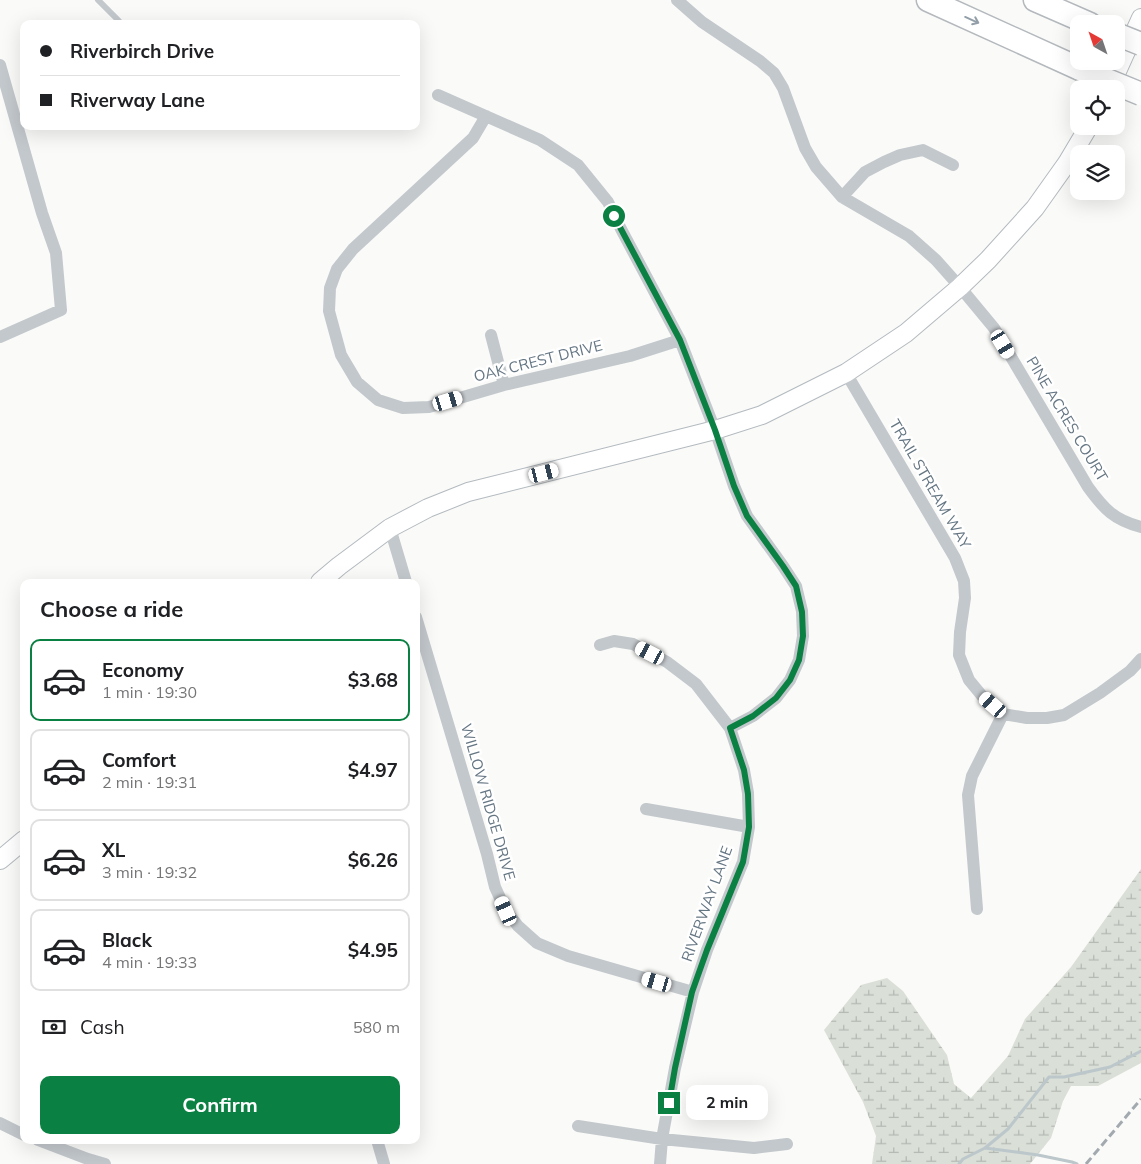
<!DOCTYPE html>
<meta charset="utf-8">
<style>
:root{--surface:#fff;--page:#f2f2f2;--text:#202124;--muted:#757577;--line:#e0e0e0;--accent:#0b8043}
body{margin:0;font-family:Mulish,sans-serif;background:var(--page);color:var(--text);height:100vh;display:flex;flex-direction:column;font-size:19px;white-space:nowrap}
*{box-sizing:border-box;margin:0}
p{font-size:16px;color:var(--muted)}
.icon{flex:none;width:28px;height:28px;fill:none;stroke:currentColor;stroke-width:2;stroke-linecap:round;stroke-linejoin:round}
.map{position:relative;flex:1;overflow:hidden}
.sheet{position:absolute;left:20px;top:579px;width:400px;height:565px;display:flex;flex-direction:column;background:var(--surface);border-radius:10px;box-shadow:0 5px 20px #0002}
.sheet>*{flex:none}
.guide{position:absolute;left:20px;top:20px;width:400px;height:110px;border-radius:10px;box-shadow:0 5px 20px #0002;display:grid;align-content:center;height:110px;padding:0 20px;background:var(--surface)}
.needle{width:32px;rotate:320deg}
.buttons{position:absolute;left:1070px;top:15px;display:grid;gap:10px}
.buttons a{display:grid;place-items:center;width:55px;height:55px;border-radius:10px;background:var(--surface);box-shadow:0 5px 20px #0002;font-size:25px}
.end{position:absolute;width:22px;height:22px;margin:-11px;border:6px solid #0b8043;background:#fff;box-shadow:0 0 0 2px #fff}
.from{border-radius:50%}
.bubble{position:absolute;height:35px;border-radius:10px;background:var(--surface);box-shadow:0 5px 20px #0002;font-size:16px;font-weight:700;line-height:35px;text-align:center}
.car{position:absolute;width:15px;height:30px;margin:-15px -8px;border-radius:6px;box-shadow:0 0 4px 1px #0007;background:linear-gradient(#fff 24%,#345 0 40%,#fff 0 76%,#345 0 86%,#fff 0)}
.guide b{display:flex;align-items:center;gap:18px;height:48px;font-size:19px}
.guide b+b{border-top:1px solid var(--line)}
.guide i{width:12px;height:12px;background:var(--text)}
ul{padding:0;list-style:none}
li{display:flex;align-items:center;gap:15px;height:82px;margin:0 10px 8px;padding:0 10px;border:2px solid var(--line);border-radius:10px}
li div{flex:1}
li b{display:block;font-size:19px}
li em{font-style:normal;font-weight:700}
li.on{border-color:var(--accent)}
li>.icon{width:45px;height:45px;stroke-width:1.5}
h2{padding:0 20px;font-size:22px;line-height:60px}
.pay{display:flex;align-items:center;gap:12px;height:55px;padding:0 20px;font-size:19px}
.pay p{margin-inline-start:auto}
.action{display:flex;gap:10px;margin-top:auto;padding:10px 20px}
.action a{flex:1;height:58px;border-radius:10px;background:var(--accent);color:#fff;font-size:20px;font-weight:700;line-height:58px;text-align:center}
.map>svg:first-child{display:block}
</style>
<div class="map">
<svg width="1141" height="1164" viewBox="0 0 1141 1164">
<defs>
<pattern id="wetland-marsh" width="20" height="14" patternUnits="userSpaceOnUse" patternTransform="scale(1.25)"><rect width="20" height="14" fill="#dadfd7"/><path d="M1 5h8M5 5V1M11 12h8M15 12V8" fill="none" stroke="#b4b9b4"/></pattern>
</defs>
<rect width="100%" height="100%" fill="#fafaf8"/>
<!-- wetland -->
<path fill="url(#wetland-marsh)" d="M1141,869V1063L1098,1086H1071L1063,1101L1051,1138L1030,1164H872L876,1136L863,1102L824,1030L861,985L887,978L903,991L947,1055L954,1084L971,1098L1008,1056L1025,1019L1071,967Z"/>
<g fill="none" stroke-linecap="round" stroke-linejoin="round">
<!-- stream -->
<path stroke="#bbc7cb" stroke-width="3" d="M985,1148L1038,1155L1072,1162L1077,1164
M959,1164L963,1159L985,1148L1008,1129L1049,1077H1064L1110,1067L1141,1051"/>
<defs>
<path id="secondary" d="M1109,89L1141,18
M320,582L339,566L390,528L428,508L468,492L715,430L762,415L846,373L906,333L960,287L988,260L1035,208L1067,163L1089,126
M0,860L24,840"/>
<path id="highway" d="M928,0L1080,69
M1035,0L1090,24"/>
</defs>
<!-- secondary casing -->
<use href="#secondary" stroke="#b3babf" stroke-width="20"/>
<!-- highway casing -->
<use href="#highway" stroke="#b4b9bd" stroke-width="25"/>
<!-- lane -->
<path stroke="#c3c8cc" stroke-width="6" d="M98,0L119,21"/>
<!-- street -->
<path stroke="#c3c8cc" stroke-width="12" d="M677,0L702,22L760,61L774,73L783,88L805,148L816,167L842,197L909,236L936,260L960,287L994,328L1088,487C1104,509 1114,520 1141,527
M0,65L42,213L56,253L61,310L0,337
M438,95L540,140L578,165L608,202L621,229L680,340L715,430L734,486L747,516L783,566L796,586L802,611L803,636L799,660L790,680L776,698L753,716L730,728
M486,116L473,138L353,249L337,269L330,288L329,311L341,355L357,382L378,400L403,408L429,407L504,385L630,356L680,340
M842,197L865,172L884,162L900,155L923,150L953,165
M491,335L504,385
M846,373L955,558L964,581L965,598L960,632L959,655L969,680L983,697L1003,714L1027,718H1047L1064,715L1100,693L1130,671L1141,659
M390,528L406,582
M416,617L487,854L495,887L506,911L518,926L537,943L568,956L693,992
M600,645L614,641L633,644L667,662L696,684L730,728L744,770L748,793L749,827L743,862L707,950L693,992L675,1068L662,1139L660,1164
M646,809L749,827
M977,909L968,795L972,776L1003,714
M0,1123L24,1135
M578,1126L662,1139L754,1148L787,1144
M38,1140L88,1159L105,1164
M377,1140L384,1164"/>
<!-- secondary -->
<use href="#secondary" stroke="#fff" stroke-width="18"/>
<!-- highway -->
<use href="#highway" stroke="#fff" stroke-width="22"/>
<!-- rail -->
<path stroke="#a2aab0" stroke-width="3" stroke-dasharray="8 4" stroke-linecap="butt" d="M1086,1164L1141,1099"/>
<defs>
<path id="highway-bridge" d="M1116,34L1141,44
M1080,69L1141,94"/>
</defs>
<!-- highway-bridge casing -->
<use href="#highway-bridge" stroke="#b4b9bd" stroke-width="25" stroke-linecap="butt"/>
<!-- highway-bridge -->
<use href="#highway-bridge" stroke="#fff" stroke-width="22"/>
</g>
<!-- one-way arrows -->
<defs><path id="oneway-shaft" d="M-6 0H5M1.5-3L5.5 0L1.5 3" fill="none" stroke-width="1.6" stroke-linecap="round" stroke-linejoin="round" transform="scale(1.25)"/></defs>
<use stroke="#939fa8" href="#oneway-shaft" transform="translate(972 20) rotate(24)"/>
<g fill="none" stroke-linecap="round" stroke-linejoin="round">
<!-- route -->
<path stroke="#0b8043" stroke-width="6" d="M614,216L680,340L715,430L734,486L747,516L783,566L796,586L802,612L803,636L799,660L790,680L776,698L753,716L730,728L744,770L748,794L749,827L743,862L707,950L692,992L675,1068L669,1103"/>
</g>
<g text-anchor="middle" stroke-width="5" stroke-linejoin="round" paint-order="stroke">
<!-- street labels -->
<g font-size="15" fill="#657683" stroke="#fff">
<text transform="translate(538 361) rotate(-14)" y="5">OAK CREST DRIVE</text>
<text transform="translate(1067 419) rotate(59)" y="5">PINE ACRES COURT</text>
<text transform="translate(930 484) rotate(60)" y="5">TRAIL STREAM WAY</text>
<text transform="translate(488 802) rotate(74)" y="5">WILLOW RIDGE DRIVE</text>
<text transform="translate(707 904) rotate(-70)" y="5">RIVERWAY LANE</text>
</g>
</g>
</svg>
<div class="buttons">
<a><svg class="needle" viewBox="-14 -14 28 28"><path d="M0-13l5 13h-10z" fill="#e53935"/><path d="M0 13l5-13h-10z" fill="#757577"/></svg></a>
<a><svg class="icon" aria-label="locate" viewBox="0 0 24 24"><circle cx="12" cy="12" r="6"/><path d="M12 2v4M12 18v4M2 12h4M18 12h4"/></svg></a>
<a><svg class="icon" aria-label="layers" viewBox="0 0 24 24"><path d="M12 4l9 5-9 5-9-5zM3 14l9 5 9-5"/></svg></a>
</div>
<i class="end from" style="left:614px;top:216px"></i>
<i class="end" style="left:669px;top:1103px"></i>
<div class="bubble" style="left:686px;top:1085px;width:82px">2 min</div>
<i class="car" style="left:1003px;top:344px;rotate:149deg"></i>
<i class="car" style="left:448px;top:401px;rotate:73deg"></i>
<i class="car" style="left:544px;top:473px;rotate:76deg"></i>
<i class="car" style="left:650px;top:653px;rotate:297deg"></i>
<i class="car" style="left:993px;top:705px;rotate:311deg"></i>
<i class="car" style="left:506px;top:911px;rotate:336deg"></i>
<i class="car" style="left:657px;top:982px;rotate:286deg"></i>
<div class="guide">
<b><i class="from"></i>Riverbirch Drive</b>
<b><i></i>Riverway Lane</b>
</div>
<section class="sheet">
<h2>Choose a ride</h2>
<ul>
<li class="on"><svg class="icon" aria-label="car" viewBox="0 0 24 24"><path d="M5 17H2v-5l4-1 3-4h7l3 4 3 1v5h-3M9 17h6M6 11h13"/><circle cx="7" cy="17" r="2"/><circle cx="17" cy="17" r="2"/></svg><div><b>Economy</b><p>1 min · 19:30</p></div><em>$3.68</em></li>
<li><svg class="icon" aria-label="car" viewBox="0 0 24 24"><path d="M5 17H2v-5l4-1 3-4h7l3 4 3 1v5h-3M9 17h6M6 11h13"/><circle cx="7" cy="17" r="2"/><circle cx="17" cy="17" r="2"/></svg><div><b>Comfort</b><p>2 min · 19:31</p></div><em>$4.97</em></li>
<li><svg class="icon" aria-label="car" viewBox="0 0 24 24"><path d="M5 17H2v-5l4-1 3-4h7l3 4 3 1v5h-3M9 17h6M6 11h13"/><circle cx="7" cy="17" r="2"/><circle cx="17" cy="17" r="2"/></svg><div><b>XL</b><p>3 min · 19:32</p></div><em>$6.26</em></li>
<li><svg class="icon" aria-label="car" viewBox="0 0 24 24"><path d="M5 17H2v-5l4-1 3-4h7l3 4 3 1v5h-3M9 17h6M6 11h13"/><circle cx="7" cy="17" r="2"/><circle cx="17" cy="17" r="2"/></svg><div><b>Black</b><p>4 min · 19:33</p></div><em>$4.95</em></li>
</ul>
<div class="pay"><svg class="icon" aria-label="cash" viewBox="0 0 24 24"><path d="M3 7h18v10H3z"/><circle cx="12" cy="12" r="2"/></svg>Cash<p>580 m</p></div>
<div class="action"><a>Confirm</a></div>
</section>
</div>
